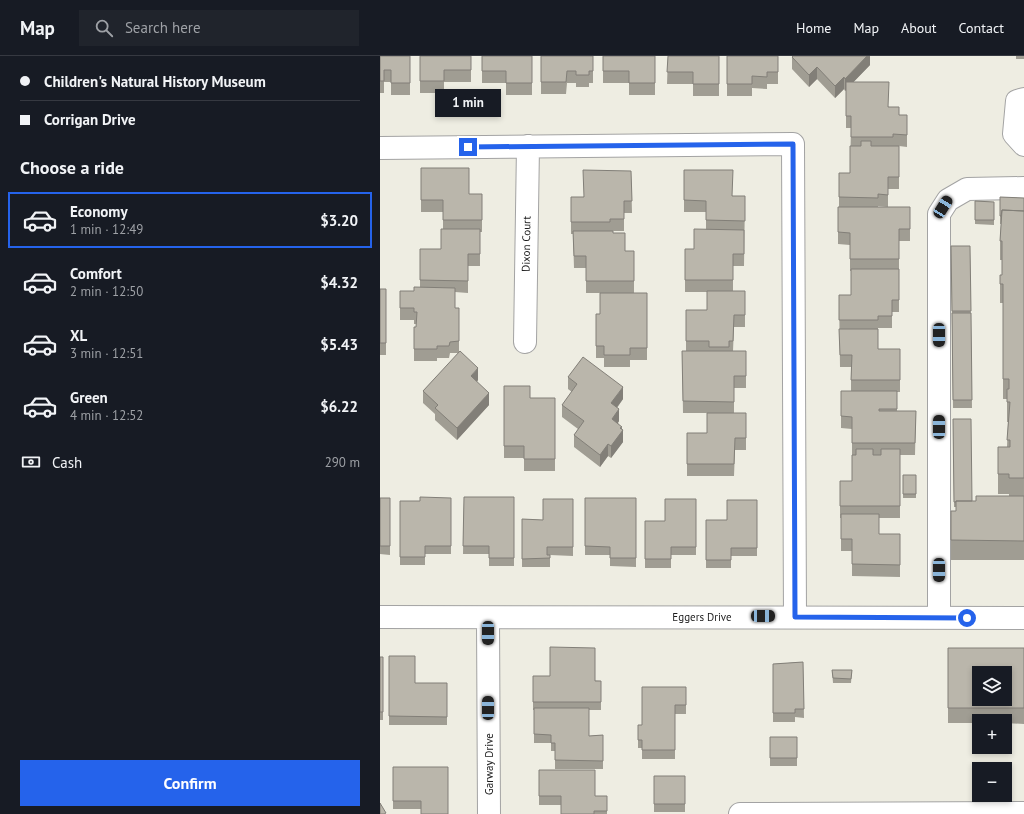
<!DOCTYPE html>
<meta charset="utf-8">
<style>
:root{--surface:#171b24;--page:#20242c;--text:#f1f3f6;--muted:#9ea1a6;--line:#363941;--accent:#2563eb}
body{margin:0;font-family:"PT Sans",sans-serif;background:var(--page);color:var(--text);height:100vh;display:flex;flex-direction:column;font-size:15px;white-space:nowrap}
*{box-sizing:border-box;margin:0}
p{font-size:13px;color:var(--muted)}
.icon{flex:none;width:22px;height:22px;fill:none;stroke:currentColor;stroke-width:2;stroke-linecap:round;stroke-linejoin:round}
.map{position:relative;flex:1;overflow:hidden}
.panel{display:flex;flex-direction:column;background:var(--surface);width:380px}
.panel>*{flex:none}
.guide{display:grid;align-content:center;height:88px;padding:0 20px;background:var(--surface)}
.tools{position:absolute;left:592px;top:610px;display:grid;gap:8px}
.tools a{display:grid;place-items:center;width:40px;height:40px;border-radius:0px;background:var(--surface);box-shadow:0 2px 6px #0003;font-size:20px}
.end{position:absolute;width:18px;height:18px;margin:-9px;border:5px solid #2563eb;background:#fff;box-shadow:0 0 0 2px #fff}
.from{border-radius:50%}
.bubble{position:absolute;height:28px;border-radius:0px;background:var(--surface);box-shadow:0 2px 6px #0003;font-size:13px;font-weight:700;line-height:28px;text-align:center}
.car{position:absolute;width:12px;height:24px;margin:-12px -6px;border-radius:5px;box-shadow:0 0 3px 1px #0007;background:linear-gradient(#222 24%,#8ab4d8 0 40%,#222 0 76%,#8ab4d8 0 86%,#222 0)}
.guide b{display:flex;align-items:center;gap:14px;height:38px;font-size:15px}
.guide b+b{border-top:1px solid var(--line)}
.guide i{width:10px;height:10px;background:var(--text)}
ul{padding:0;list-style:none}
li{display:flex;align-items:center;gap:12px;height:56px;margin:0 8px 6px;padding:0 12px;border:2px solid transparent;border-radius:0px}
li div{flex:1}
li b{display:block;font-size:15px}
li em{font-style:normal;font-weight:700}
li.selected{border-color:var(--accent)}
li>.icon{width:36px;height:36px;stroke-width:1.5}
h2{padding:0 20px;font-size:18px;line-height:48px}
.pay{display:flex;align-items:center;gap:10px;height:44px;padding:0 20px;font-size:15px}
.pay p{margin-inline-start:auto}
.button{display:flex;gap:8px;margin-top:auto;padding:8px 20px}
.button a{flex:1;height:46px;border-radius:0px;background:var(--accent);color:#fff;font-size:16px;font-weight:700;line-height:46px;text-align:center}
header{display:flex;align-items:center;gap:24px;box-sizing:border-box;height:56px;padding:0 20px;background:var(--surface);border-bottom:1px solid var(--line)}
header strong{font-size:19px}
nav{display:flex;gap:22px;margin-inline-start:auto;font-size:14px}
.search{width:280px;height:36px;background:var(--page);display:flex;align-items:center;gap:10px;box-sizing:border-box;padding:0 14px;border-radius:0px;color:var(--muted);font-size:15px}
main{display:flex;flex:1;min-height:0}
.map>svg:first-child{display:block}
</style>
<header>
<strong>Map</strong>
<div class="search"><svg class="icon" aria-label="search" viewBox="0 0 24 24"><circle cx="10" cy="10" r="6"/><path d="M15 15l6 6"/></svg>Search here</div>
<nav><a>Home</a><a>Map</a><a>About</a><a>Contact</a></nav>
</header>
<main>
<section class="panel">
<div class="guide">
<b><i class="from"></i>Children's Natural History Museum</b>
<b><i></i>Corrigan Drive</b>
</div>
<h2>Choose a ride</h2>
<ul>
<li class="selected"><svg class="icon" aria-label="car" viewBox="0 0 24 24"><path d="M5 17H2v-5l4-1 3-4h7l3 4 3 1v5h-3M9 17h6M6 11h13"/><circle cx="7" cy="17" r="2"/><circle cx="17" cy="17" r="2"/></svg><div><b>Economy</b><p>1 min · 12:49</p></div><em>$3.20</em></li>
<li><svg class="icon" aria-label="car" viewBox="0 0 24 24"><path d="M5 17H2v-5l4-1 3-4h7l3 4 3 1v5h-3M9 17h6M6 11h13"/><circle cx="7" cy="17" r="2"/><circle cx="17" cy="17" r="2"/></svg><div><b>Comfort</b><p>2 min · 12:50</p></div><em>$4.32</em></li>
<li><svg class="icon" aria-label="car" viewBox="0 0 24 24"><path d="M5 17H2v-5l4-1 3-4h7l3 4 3 1v5h-3M9 17h6M6 11h13"/><circle cx="7" cy="17" r="2"/><circle cx="17" cy="17" r="2"/></svg><div><b>XL</b><p>3 min · 12:51</p></div><em>$5.43</em></li>
<li><svg class="icon" aria-label="car" viewBox="0 0 24 24"><path d="M5 17H2v-5l4-1 3-4h7l3 4 3 1v5h-3M9 17h6M6 11h13"/><circle cx="7" cy="17" r="2"/><circle cx="17" cy="17" r="2"/></svg><div><b>Green</b><p>4 min · 12:52</p></div><em>$6.22</em></li>
</ul>
<div class="pay"><svg class="icon" aria-label="cash" viewBox="0 0 24 24"><path d="M3 7h18v10H3z"/><circle cx="12" cy="12" r="2"/></svg>Cash<p>290 m</p></div>
<div class="button"><a>Confirm</a></div>
</section>
<div class="map">
<svg width="644" height="758" viewBox="0 0 644 758">
<rect width="100%" height="100%" fill="#eeede2"/>
<g fill="none" stroke-linecap="round" stroke-linejoin="round">
<defs>
<path id="minor" d="M644,43L637,45L634,78L644,89
M0,92L413,88L415,561
M145,286L148,90
M0,561L644,562
M108,562L109,758
M559,562V158L568,144L587,133L644,132
M360,758L644,757"/>
</defs>
<!-- minor casing -->
<use href="#minor" stroke="#a3a3a3" stroke-width="24"/>
<!-- minor -->
<use href="#minor" stroke="#fff" stroke-width="22"/>
</g>
<!-- wall -->
<path fill="#a09d93" d="M0,0H30V39H11V26H4V37H0Z
M40,0H91V26H64V37H40Z
M102,0H152V39H126V27H102Z
M161,0H213V27H209V31H196V27H187L186,38H161Z
M223,0H275V39H249V27H223Z
M288,0H339V40H313V28H287Z
M347,0H398V28H387V33L372,32V40H347Z
M490,0V9L473,26L509,51L519,59H527V91L519,90V133H508V151L498,150V151H530V185H519V256H512V272H498V293H520V336H517V355H536L535,399H520V462H499V478H520V521L472,520V495H461V462H460V425H472V373L461,372V335H471V311H460L459,239H471V215H470V189L458,188V151H459V117H470L471,72H466V34L465,35L464,33L455,42L437,23L429,31L412,13V1Z
M636,0H644V3H636Z
M41,112L89,138H102V176H100V210H88V237L75,236V252H79V297L98,324L97,326L109,349L77,384L55,364V358L43,347V335L79,297H70L69,302H57V305H34V271H36L37,268H34V264H20V235H34L40,232V193H61L63,173V156H41Z
M304,114L353,140H365L364,210H353V235H365V271H354L353,295H366V332H354V357H366V394H355L354,420H307V377H327V357H303L302,295H306V254H327V236H305V193H314L326,173V156H304Z
M251,115L252,157H244V175H233V177L245,195H254V237H267V304H250V311H224V302H216V258H220V237H206V212H194L193,178H191V141H203Z
M620,141L644,142V504H571V455H576V451H574L573,363L592,445H596L629,440V438H618V391H627L628,366H627V343H623V247H620V219H622V204H620V185L621,168H620Z
M595,145L614,146V169L595,168Z
M571,190H590L592,352H573Z
M0,233H6V299H0Z
M188,321L243,343L237,352L239,365L238,367L242,373L243,386L231,402L228,400L220,411L194,391V379L198,373L182,361V349L192,336L188,333Z
M124,330L150,342H175V415H144V402H124Z
M523,419H536V442H523Z
M84,441H134V510H109V498H83Z
M0,442H10V499L0,498Z
M71,442V498H45V509H20V445H40Z
M205,442H256V511L230,510V499H205Z
M193,443V500L170,499V511H142V463L163,464Z
M316,443V499H291V512H265V465H285Z
M377,444V500H351V512H326V464H347Z
M568,592H644V668L625,667V665H599V667H568Z
M9,600L35,627H67V669H9Z
M0,601H3V664H0Z
M423,606L424,662L415,661V666H393V608Z
M452,614H472L471,627H453Z
M153,620L221,625V654H209V680L223,679V713H175V695H171V687H154V654H153Z
M306,631V658H295V703H262V692H258V677L262,669Z
M390,681H417V710H390Z
M13,711H68L41,753H13Z
M159,714L215,740H227V758H181V749H159Z
M274,720H305V756H274Z"/>
<!-- shaded-wall -->
<path fill="#827f78" d="M487,0H490V9L465,35V23Z
M437,11V23L429,31V19Z
M464,21V33L455,42V30Z
M98,312V324L91,332V320Z
M243,331V343L231,359V347Z
M109,337V349L77,384V372Z
M239,353V365L232,375V363Z
M242,371V375L243,374V386L231,402V390Z
M228,388V400L220,411V399Z"/>
<!-- building -->
<path fill="#bab6ab" stroke="#827f78" fill-rule="evenodd" d="M0,0H30V27H11V14H4V25H0Z
M40,0H91V14H64V25H40Z
M102,0H152V27H126V15H102Z
M161,0H213V15H209V19H196V15H187L186,26H161Z
M223,0H275V27H249V15H223Z
M288,0H339V28H313V16H287Z
M347,0H398V16H387V21L372,20V28H347Z
M413,0H487L465,23L464,21L455,30L437,11L429,19L412,1Z
M466,26H509L508,51H519V59H527V79L513,78V81H471V60H466Z
M481,85H491V90H519V121H508V139L498,138V142L459,141V117H470V90H481Z
M41,112H89V138H102V164H63V144H41Z
M203,114L251,115L252,145H244V163H230V166H191V141H204Z
M304,114H353L352,140H365V165L326,164V145L304,144Z
M620,141L644,142V155L622,154L621,160H620Z
M595,145L614,146V164H595Z
M458,151H530V173H519V203H470V177L458,176Z
M622,154L644,155V422H629V418H618V391H630V384H627L630,346H627V333H629V323H623V228H620V219H622V185H620Z
M61,173H100V198H88V225L40,224V193H61Z
M314,173L364,174V198H353V224H305V193H314Z
M193,175H233V177H245V195H254V225H206V200H194Z
M571,190H590L591,255H572Z
M471,213H519V244H512V260H498V264H459V239H471Z
M34,231L75,232V252H79V285L70,286L69,290H57V293H34V271H36L37,256H34V252H20V235H34Z
M0,233H6V287H0Z
M327,235H365V259H354L353,285H349V291H329V285H306V254H327Z
M220,237H267V292H250V299H224V290H216V258H220Z
M572,257H591L592,344H573Z
M459,273H498V293H520V324H471L472,299H460Z
M80,295L98,312L91,320L109,337L77,372L55,352L58,349L43,335Z
M302,295H366V320H354V346L303,345Z
M203,301L243,331L231,347L239,353L232,363L242,371L240,372L243,374L231,390L228,388L220,399L194,379L204,365L182,349L197,328L188,321Z
M124,330H150V342H175V403H144V390H124Z
M461,335H517V353H499V355H536L535,387H472V361L461,360Z
M327,357H366V382H355L354,408H307V377H327Z
M573,363H591L592,445H576V446H574Z
M476,393H493V399H501V393H520V450H460V425H472V399H476Z
M523,419H536V438H523Z
M596,440H644V485L571,484V455H576V445H596Z
M40,441L71,442V490H45V501H20V445H40Z
M84,441H134V502H109V490H83Z
M0,442H10V490H0Z
M205,442H256V502H230V491L205,490Z
M163,443H193V491H167V499H170V502L142,503V463L163,464Z
M285,443H316V491H291V503H265V465H285Z
M347,444H377V492H351V504H326V464H347Z
M461,458H499V478H520V509L472,508V483H461Z
M170,591L215,592V625H221V646H153V620H170Z
M568,592H644V652H568ZM599,617H625V643H599Z
M9,600H35V627H67V661L9,660Z
M0,601H3V656H0Z
M423,606L424,653H415V657H393V608Z
M452,614H472L471,623L453,622Z
M262,631H306V649H295V694H262V684H258V669H262Z
M154,652H209V680L223,679V705L175,704V687H171V679L154,678Z
M390,681H417V702H390Z
M13,711H68V758H41V745H13Z
M159,714H215V740H227V755H214V758H181V740H159Z
M274,720H305V748H274Z
M0,747L6,757L4,758H0Z"/>
<g fill="none" stroke-linecap="round" stroke-linejoin="round">
<!-- route -->
<path stroke="#2563eb" stroke-width="5" d="M88,91L413,88L415,561L587,562"/>
</g>
<g text-anchor="middle" stroke-width="3.5" stroke-linejoin="round" paint-order="stroke">
<!-- street labels -->
<g font-size="11" fill="#1c1c1c" stroke="#fff">
<text transform="translate(146 188) rotate(-89)" y="4">Dixon Court</text>
<text x="322" y="565">Eggers Drive</text>
<text transform="translate(109 708) rotate(-90)" y="4">Garway Drive</text>
</g>
</g>
</svg>
<div class="tools">
<a><svg class="icon" aria-label="layers" viewBox="0 0 24 24"><path d="M12 4l9 5-9 5-9-5zM3 14l9 5 9-5"/></svg></a>
<a>+</a>
<a>−</a>
</div>
<i class="end from" style="left:587px;top:562px"></i>
<i class="end" style="left:88px;top:91px"></i>
<div class="bubble" style="left:55px;top:33px;width:66px">1 min</div>
<i class="car" style="left:563px;top:151px;rotate:32deg"></i>
<i class="car" style="left:559px;top:279px;rotate:180deg"></i>
<i class="car" style="left:559px;top:371px;rotate:0deg"></i>
<i class="car" style="left:559px;top:514px;rotate:180deg"></i>
<i class="car" style="left:383px;top:560px;rotate:90deg"></i>
<i class="car" style="left:108px;top:577px;rotate:180deg"></i>
<i class="car" style="left:108px;top:652px;rotate:0deg"></i>
</div>
</main>
